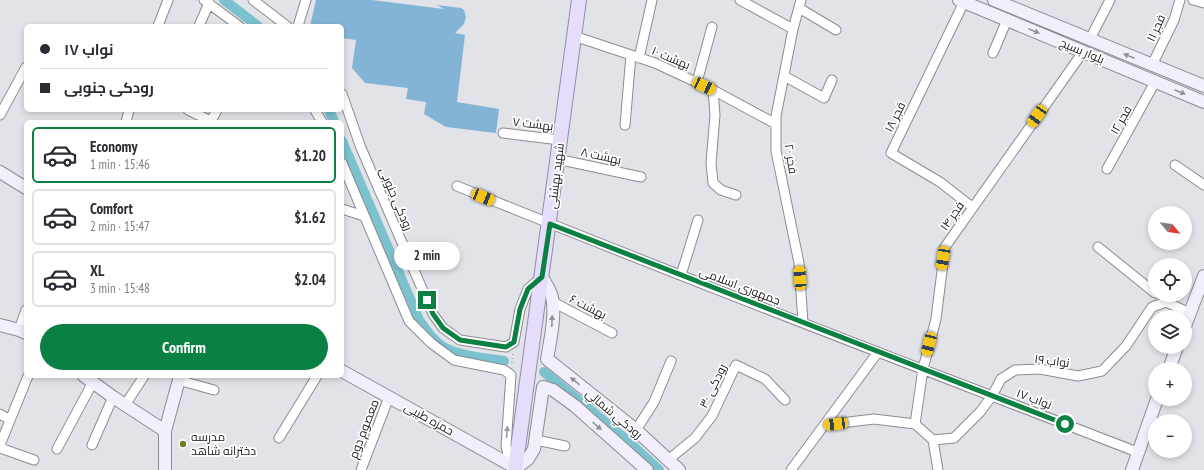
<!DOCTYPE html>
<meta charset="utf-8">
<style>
:root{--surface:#fff;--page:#f7f7f7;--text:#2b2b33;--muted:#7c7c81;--line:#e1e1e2;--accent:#0b8043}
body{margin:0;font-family:"PT Sans Narrow",Cairo,sans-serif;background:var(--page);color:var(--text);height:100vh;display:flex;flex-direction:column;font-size:15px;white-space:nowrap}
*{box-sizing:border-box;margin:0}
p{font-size:13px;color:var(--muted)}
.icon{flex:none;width:22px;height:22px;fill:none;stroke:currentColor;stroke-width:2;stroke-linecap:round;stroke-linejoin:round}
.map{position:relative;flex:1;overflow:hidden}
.side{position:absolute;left:24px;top:120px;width:320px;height:258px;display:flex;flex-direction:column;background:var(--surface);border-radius:6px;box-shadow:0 2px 6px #0003}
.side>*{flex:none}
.guide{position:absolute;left:24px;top:24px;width:320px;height:88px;border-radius:6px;box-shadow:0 2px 6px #0003;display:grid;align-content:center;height:88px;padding:0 16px;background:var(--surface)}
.needle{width:26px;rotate:119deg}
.buttons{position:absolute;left:1148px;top:206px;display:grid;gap:8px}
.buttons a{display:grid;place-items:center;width:44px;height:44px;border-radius:50%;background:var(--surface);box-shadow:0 2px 6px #0003;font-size:20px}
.end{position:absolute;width:18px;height:18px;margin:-9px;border:5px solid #0b8043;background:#fff;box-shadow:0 0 0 2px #fff}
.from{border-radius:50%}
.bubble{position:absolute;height:28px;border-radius:14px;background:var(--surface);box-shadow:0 2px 6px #0003;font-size:13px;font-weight:600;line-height:28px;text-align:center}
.car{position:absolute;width:12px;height:24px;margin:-12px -6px;border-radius:5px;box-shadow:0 0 3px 1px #0007;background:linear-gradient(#f5c518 24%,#345 0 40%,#f5c518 0 76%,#345 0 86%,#f5c518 0)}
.guide b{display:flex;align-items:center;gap:14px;height:38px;font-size:15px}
.guide b+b{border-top:1px solid var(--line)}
.guide i{width:10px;height:10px;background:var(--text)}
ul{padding:7px 0 0;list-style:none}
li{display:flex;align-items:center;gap:12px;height:56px;margin:0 8px 6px;padding:0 8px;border:2px solid var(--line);border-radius:6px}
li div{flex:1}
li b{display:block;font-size:15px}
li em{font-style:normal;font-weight:600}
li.selected{border-color:var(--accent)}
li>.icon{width:36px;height:36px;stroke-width:1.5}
.action{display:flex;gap:8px;margin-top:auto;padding:8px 16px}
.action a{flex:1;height:46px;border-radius:24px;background:var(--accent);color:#fff;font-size:16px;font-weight:600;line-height:46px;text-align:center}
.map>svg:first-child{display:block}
</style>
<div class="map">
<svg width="1204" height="470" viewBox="0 0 1204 470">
<rect width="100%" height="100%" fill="#e1e3e9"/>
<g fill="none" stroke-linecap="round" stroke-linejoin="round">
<!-- canal -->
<path stroke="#7bc1ce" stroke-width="10" d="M224,0L258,26
M329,110L334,122
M342,141L419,320C426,330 434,342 445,348C463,357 485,358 504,361
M544,372L622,436L659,470"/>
</g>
<!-- building -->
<path fill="#83b4d6" d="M316,0H372L444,9L437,5L461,8L464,10L466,17L464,24L455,33L465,35L457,102L499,109L496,133L446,127L424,114L426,102L406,99L408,88L365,83L352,68L356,40L342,38V26H310Z"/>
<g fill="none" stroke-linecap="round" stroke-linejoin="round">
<defs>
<path id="street" d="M204,0L239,26
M253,0L287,26
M740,0L793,29
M801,0L793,29L776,116V151L799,263L803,323
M1193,0L1204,3
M964,2L891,153L940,182L972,207
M799,8L836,30
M158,26L168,0
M199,26L209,3
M298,26L306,0
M574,36L655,63L713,90L776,124
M1090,39L1110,0
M993,53L1007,20
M639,58L652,0
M1152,65L1174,20L1180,0
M784,76L824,98L832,80
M697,82L712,27
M713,90L715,115L711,163L713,183L721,190L736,195
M342,94L361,148L433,314L443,328L460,340L506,347L514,342L520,309L528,289L542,277
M188,110L213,122
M315,110L322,122
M0,115L26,67
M211,121L217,110
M126,122L129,110
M625,125L631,55
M503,133L560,140
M557,159L641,177
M342,163L409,321L431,343L454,360L504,370L511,375L506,446L508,455L515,467
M1175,165L1204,185
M1107,169L1155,82
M457,186C682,278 910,364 1137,452
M342,209L364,216
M1098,247L1155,293
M681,275L698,220
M553,302L612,333
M19,330L26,310
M178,380L214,390
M125,405L144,376
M0,414L10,420
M915,424L923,369L936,319L945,247L1083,52
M824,425L874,419L915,424L933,440L938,470
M636,430L654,402L671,361
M279,438L317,376
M536,440L565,446
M933,440L954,438L980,412L992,396L1001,379L1015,370L1040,369L1078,376L1102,371L1126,346L1152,307L1166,302L1190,313
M0,445L28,376
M92,445L113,397
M0,448L34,460
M57,449L93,382
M668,460L695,438L712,416L736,365L765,379L785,400
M361,470L389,397
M791,470L878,352"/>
<path id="secondary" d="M959,0L1204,102
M994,0L1204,86
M0,172L26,188
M542,277C545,283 549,288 551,294C557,310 550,342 547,359L636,430L679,470
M0,325L19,330L26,333
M1185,326L1204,276
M1169,369L1177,347
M342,371L516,468L528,459L534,449L543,387L553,390L575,406L647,470
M84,376L113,397L165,431
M165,470V431L180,376
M1132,470L1157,399"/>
<path id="primary" d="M515,470L579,0"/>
</defs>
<!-- street casing -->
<use href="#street" stroke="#8a8c90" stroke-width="11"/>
<!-- secondary casing -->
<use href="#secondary" stroke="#8a8c90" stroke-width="14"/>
<!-- primary casing -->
<use href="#primary" stroke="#958aaa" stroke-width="16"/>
<!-- path -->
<path stroke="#a3a4a9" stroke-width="1.5" stroke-dasharray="1 3" stroke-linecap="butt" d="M512,363L513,353"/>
<!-- street -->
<use href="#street" stroke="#fff" stroke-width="9"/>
<!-- secondary -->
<use href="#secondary" stroke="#f3eefc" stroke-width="12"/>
<!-- primary -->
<use href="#primary" stroke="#e6ddfa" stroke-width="14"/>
</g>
<!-- one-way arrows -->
<defs><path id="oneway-solid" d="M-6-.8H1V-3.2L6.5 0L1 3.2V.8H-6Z"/></defs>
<g fill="#929098">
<use href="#oneway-solid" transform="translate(1034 31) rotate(23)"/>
<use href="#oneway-solid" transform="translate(1129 56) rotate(-158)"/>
<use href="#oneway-solid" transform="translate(1180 92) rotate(23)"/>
<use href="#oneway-solid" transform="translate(552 321) rotate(-88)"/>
<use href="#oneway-solid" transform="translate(575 381) rotate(-141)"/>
<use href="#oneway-solid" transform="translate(597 426) rotate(42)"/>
</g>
<use fill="#99999a" href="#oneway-solid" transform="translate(507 432) rotate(-85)"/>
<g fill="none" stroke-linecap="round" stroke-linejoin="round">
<!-- route -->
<path stroke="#0b8043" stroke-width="5" d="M427,300L433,314L443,328L460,340L506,347L514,342L520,309L528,289L542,277L550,224L1065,424"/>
</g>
<!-- markers -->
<circle fill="#6d7e2d" stroke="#fff" stroke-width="1.5" cx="183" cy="444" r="4"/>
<g text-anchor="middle" stroke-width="3.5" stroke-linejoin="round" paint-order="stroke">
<!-- street labels -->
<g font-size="12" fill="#1c1c1e" stroke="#fff">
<text transform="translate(1156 28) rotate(-65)" y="4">فجر ۱۱</text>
<text transform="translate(1082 51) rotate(23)" y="4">بلوار بسیج</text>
<text transform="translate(671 58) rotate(23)" y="4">بهشت ۱۰</text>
<text transform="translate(895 117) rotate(-64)" y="4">فجر ۱۸</text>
<text transform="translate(1121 120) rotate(-61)" y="4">فجر ۱۲</text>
<text transform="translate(533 124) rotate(7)" y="4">بهشت ۷</text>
<text transform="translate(601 156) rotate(12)" y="4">بهشت ۸</text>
<text transform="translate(791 159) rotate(81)" y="4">فجر ۲۰</text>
<text transform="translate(556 176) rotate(-83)" y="4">شهید بهشتی</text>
<text transform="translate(396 199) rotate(67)" y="4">رودکی جنوبی</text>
<text transform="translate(952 216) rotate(-55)" y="4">فجر ۱۴</text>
<text transform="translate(740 286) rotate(21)" y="4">جمهوری اسلامی</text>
<text transform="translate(588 307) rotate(27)" y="4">بهشت ۶</text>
<text transform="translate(1052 361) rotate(7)" y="4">نواب ۱۹</text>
<text transform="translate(713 386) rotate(-64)" y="4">رودکی ۳۰</text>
<text transform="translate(1034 399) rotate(21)" y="4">نواب ۱۷</text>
<text transform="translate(614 414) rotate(40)" y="4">رودکي شمالي</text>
<text transform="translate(429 419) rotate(29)" y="4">حمزه طیبی</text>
<text transform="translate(364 429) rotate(-69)" y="4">معصوم دوم</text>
</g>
<!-- poi labels -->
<g font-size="12" fill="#1c1c1e" stroke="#fff" text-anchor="start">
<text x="191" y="441">مدرسه<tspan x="191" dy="14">دخترانه شاهد</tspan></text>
</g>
</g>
</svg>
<div class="buttons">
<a><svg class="needle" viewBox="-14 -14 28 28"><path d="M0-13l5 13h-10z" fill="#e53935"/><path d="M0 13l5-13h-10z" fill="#7c7c81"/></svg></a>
<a><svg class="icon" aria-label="locate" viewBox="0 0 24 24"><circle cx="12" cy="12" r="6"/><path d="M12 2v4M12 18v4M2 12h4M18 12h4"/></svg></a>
<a><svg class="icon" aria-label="layers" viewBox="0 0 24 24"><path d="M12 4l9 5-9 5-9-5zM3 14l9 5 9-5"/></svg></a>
<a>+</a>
<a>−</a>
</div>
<i class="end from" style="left:1065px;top:424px"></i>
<i class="end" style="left:427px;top:300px"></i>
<div class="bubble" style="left:394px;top:242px;width:66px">2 min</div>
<i class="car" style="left:704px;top:86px;rotate:115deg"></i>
<i class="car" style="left:1037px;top:116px;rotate:215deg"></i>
<i class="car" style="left:483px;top:197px;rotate:112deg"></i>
<i class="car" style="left:943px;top:258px;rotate:189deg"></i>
<i class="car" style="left:800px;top:278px;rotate:356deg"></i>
<i class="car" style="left:929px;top:344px;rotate:194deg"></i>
<i class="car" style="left:836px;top:424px;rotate:263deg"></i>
<div class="guide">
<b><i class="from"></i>نواب ۱۷</b>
<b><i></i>رودکی جنوبی</b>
</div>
<section class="side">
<ul>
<li class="selected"><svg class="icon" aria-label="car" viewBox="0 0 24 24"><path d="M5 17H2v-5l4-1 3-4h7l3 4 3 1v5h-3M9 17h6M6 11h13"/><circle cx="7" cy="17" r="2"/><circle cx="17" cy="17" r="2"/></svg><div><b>Economy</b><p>1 min · 15:46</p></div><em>$1.20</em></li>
<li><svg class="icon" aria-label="car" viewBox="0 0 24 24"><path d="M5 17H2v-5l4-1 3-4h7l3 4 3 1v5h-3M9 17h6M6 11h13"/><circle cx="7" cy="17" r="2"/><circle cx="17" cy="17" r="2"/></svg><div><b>Comfort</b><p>2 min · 15:47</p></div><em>$1.62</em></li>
<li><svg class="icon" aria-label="car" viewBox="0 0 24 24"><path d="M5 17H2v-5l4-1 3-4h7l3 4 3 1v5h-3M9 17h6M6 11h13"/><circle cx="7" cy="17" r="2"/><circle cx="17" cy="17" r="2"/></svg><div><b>XL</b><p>3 min · 15:48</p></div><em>$2.04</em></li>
</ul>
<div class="action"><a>Confirm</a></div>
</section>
</div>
